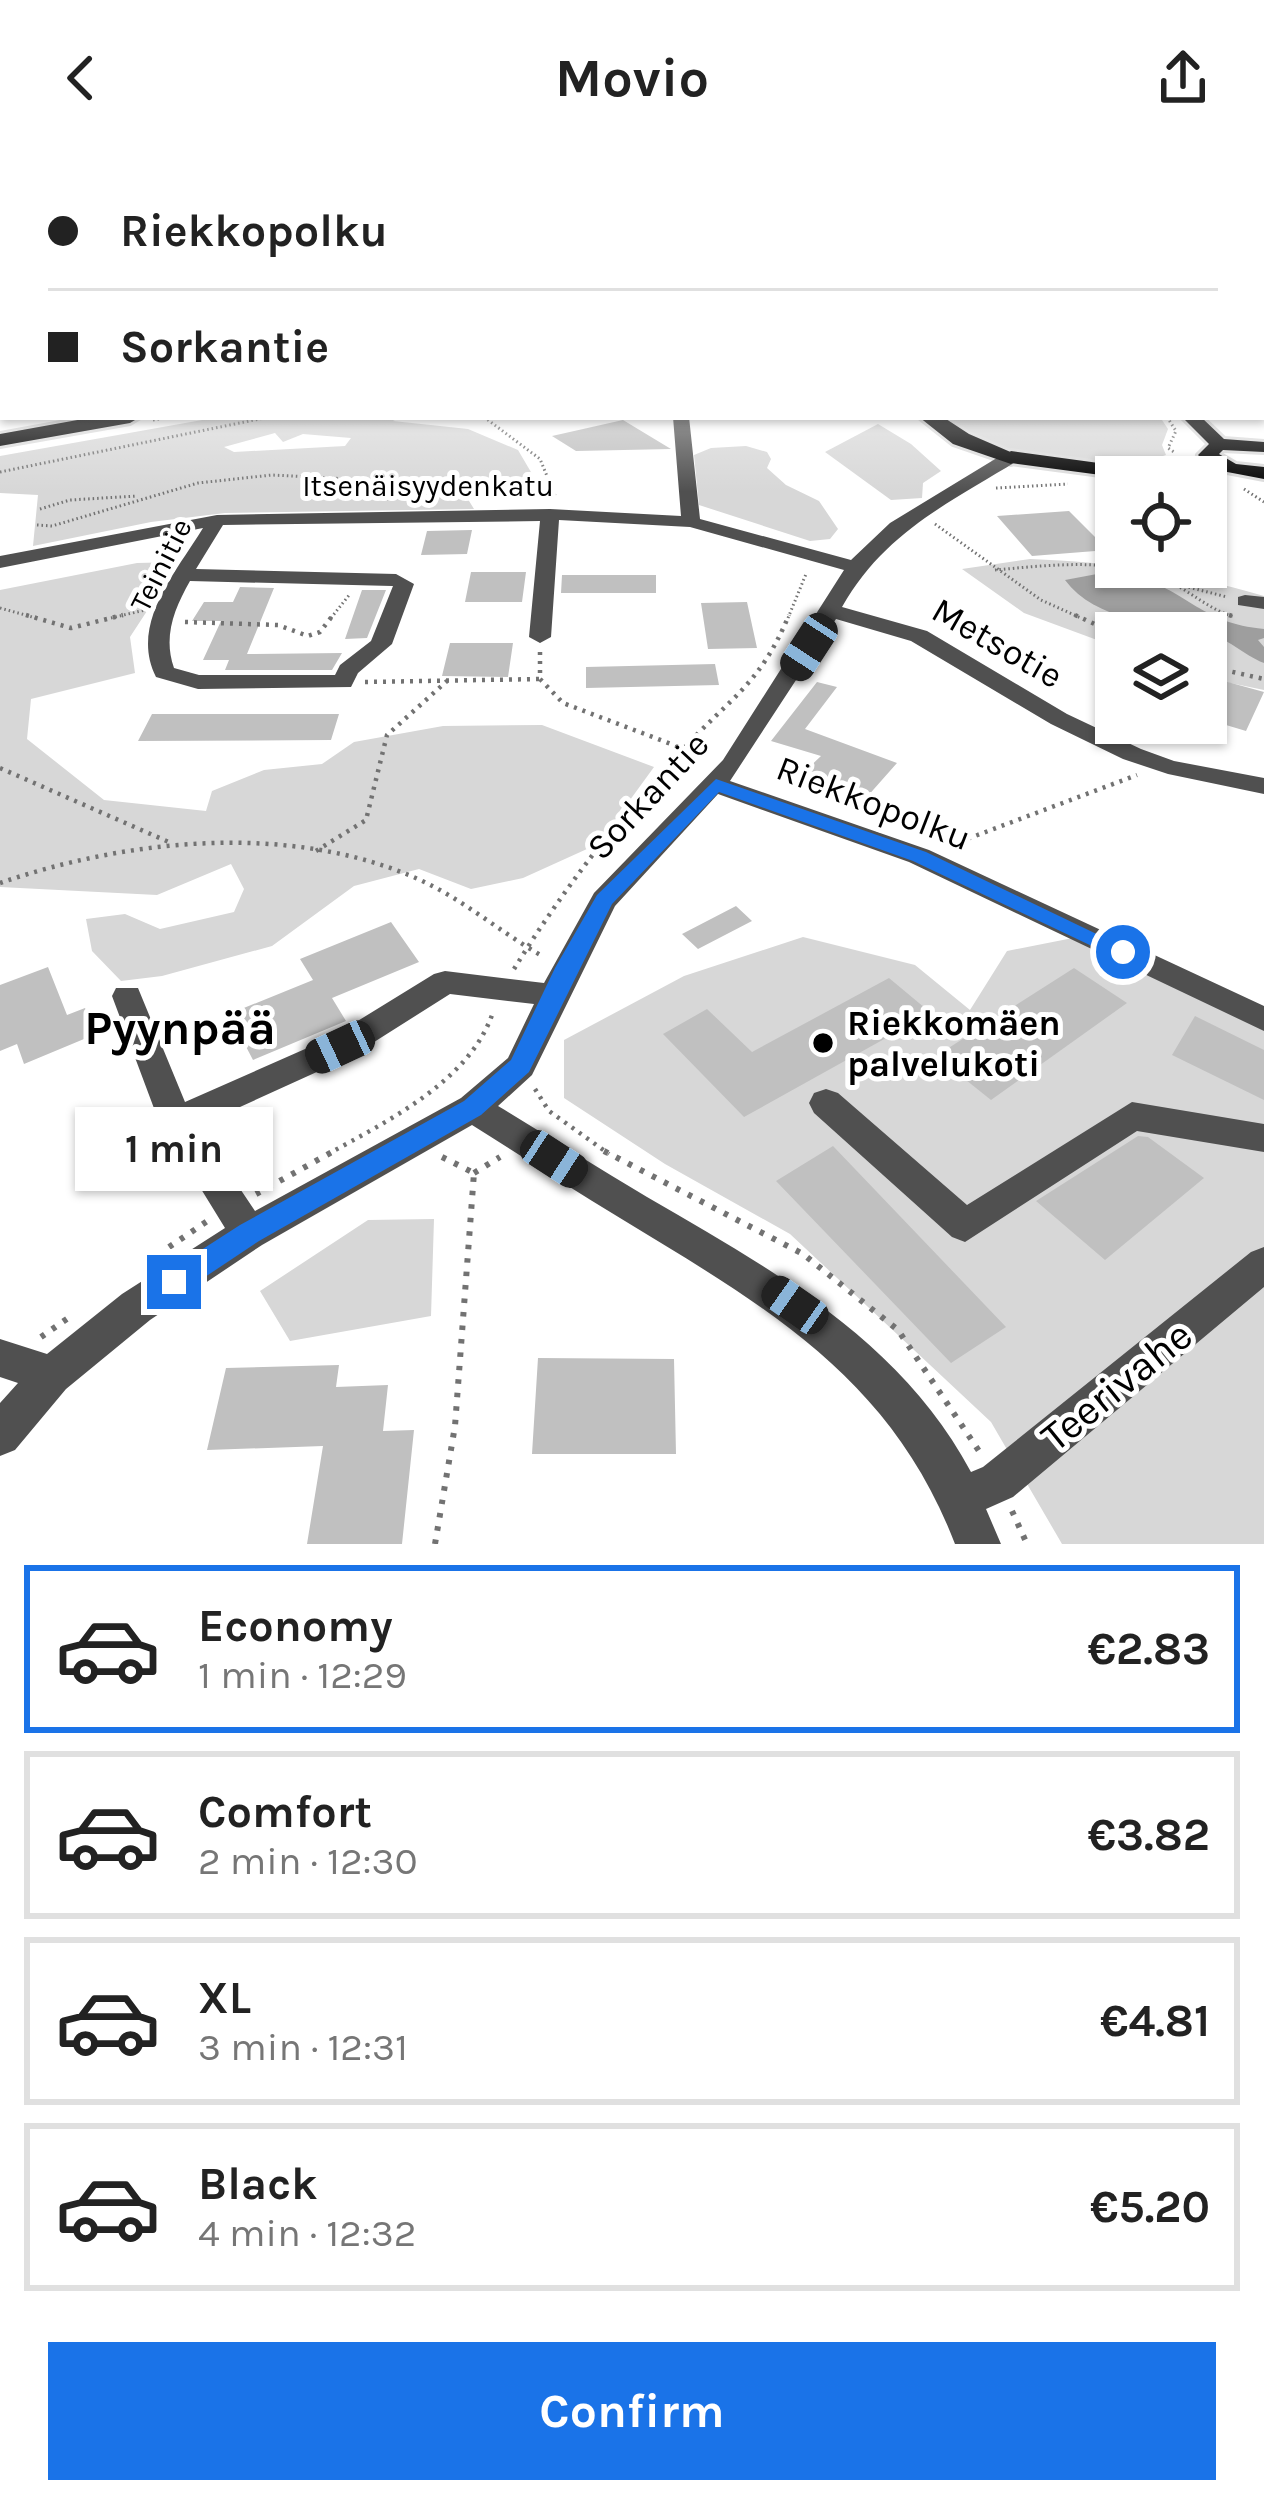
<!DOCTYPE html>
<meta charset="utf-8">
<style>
:root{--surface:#fff;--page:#f6f6f6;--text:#222;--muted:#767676;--line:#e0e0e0;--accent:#1a73e8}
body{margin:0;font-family:Karla,sans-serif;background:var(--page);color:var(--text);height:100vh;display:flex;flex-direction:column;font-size:45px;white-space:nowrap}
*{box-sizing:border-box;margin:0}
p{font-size:39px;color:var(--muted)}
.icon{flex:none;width:66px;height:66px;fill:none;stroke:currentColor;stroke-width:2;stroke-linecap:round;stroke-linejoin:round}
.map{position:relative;height:1388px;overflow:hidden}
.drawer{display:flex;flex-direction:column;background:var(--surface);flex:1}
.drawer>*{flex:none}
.banner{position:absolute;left:0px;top:0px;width:1266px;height:264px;box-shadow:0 3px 9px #0004;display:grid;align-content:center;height:264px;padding:0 48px;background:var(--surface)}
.tools{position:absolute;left:1095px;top:300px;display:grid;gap:24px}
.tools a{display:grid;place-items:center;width:132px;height:132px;border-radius:0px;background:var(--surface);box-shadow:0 3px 9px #0004;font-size:60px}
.end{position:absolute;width:54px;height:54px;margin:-27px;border:15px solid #1a73e8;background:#fff;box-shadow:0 0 0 6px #fff}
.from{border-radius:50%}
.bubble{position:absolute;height:84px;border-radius:0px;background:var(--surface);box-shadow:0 3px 9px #0004;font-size:39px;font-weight:700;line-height:84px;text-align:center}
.car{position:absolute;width:36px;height:72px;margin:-36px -18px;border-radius:15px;box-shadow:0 0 9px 3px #0007;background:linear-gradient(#222 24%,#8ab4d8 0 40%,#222 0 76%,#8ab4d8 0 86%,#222 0)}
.banner b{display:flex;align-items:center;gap:42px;height:114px;font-size:45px}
.banner b+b{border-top:3px solid var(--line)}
.banner i{width:30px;height:30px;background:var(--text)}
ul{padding:21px 0 0;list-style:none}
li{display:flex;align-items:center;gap:36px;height:168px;margin:0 24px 18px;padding:0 24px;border:6px solid var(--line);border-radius:0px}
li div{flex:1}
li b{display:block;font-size:45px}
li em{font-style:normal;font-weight:700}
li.on{border-color:var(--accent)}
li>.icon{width:108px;height:108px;stroke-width:1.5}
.primary-button{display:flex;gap:24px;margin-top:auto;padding:24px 48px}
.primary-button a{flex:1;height:138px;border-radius:0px;background:var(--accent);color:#fff;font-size:48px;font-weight:700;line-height:138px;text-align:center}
header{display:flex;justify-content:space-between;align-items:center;height:156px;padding:0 48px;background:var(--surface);font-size:54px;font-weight:700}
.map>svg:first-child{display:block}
</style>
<header><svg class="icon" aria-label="back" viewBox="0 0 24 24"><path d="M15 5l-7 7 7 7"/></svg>Movio<svg class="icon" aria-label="share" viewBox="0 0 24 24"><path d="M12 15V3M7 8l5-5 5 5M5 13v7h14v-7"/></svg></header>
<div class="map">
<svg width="1264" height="1388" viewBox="0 0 1264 1388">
<rect width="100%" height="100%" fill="#fff"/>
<!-- green -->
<path fill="#d7d7d7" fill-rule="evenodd" d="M219,261H400L393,265L468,273L518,294L538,328L492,325L466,340L474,353L225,357L151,366L33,390L38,339L0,337V300ZM275,277L283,286L303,278L351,282L345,290L234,296L224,291Z
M943,261H1160L1168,273L1162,289L1166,299C1124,314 1014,302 973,283C963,277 953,268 943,261Z
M878,268L911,288L941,315L923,327L922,342L891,344L825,296Z
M746,290L767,296L771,303L767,312L786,329L819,345L838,373L830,383L810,385L699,349L694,299L711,292Z
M1030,403C1112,406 1184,416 1264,440V534L1206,522V477H1116V491L1024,457L962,413Z
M179,406L130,481L135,517L31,543L27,583L104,644L206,655L212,635L264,614L322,608L354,586L443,570L542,569L654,611L598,688L523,722L471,733L419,713L354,730L272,790L162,820L121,825L92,795L86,763L125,758L160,773L234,756L244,733L231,708L157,739L0,731V434L137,407Z
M1088,779L1264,863V1388H1062L991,1266L790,1078L665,1008L564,942V884L684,820L803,781L915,809L970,854L1007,795Z
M434,1063L431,1160L290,1185L260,1135L368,1064Z"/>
<!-- water -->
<path fill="#9e9e9e" d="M1097,418C1110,419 1125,418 1137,421C1189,436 1201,467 1264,473V482L1258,484L1264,491V507C1243,499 1227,481 1206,477C1161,469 1095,465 1065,424Z"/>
<!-- building -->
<path fill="#c0c0c0" d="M623,264L671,293L576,295L552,280Z
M1069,355L1108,394L1032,400L997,360Z
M472,374L467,398L421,399L427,375Z
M471,416H526L522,446H465Z
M562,419H656V437H561Z
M240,431L274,432L247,498L342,497L332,514H225L229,504H203L221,465H192L204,446H233Z
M362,434H386L367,482L345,483Z
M747,446L757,492L708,493L701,447Z
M450,487H513L508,521L442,520Z
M715,508L719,529L586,532V511Z
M1206,520L1264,536L1246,575L1206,563Z
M817,526L837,531L805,573L897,607L866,642L803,617L821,600L771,585Z
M152,558H339L331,584L138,585Z
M736,750L752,765L698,793L682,778Z
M391,766L419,806L332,842L346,865L253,904L229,858L313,824L300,803Z
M48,811L67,859L85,852L96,878L24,908L17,888L0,895V829Z
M1074,812L1127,847L991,944L936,900Z
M889,822L931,857L744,961L663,878L707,853L752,896Z
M1195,860L1264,894V944L1172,899Z
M1138,980L1148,981L1204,1022L1105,1104L1036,1045Z
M833,990L1006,1171L951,1207L776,1025Z
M538,1202L674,1203L676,1298H532Z
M339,1209L336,1231L388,1229L383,1275L414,1274L402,1388H307L323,1290L207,1294L226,1212Z"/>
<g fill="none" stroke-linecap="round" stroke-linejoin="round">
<defs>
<path id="major" d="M1182,261H1201L1224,283L1264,286V296L1223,294L1219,298L1236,308L1264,311V323L1222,315L1116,321L1011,307L1002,301L1011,295L1128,311L1205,306L1198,299L1209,288Z"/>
<path id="highway" d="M1263,219H1264V231H1263Z
M94,261H140L130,267L0,290V278Z
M919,261H943L969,278L1022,301L1011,308L953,288Z"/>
</defs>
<!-- major casing -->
<use href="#major" stroke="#dbdbdb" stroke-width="6"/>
<!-- highway casing -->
<use href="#highway" stroke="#dbdbdb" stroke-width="6"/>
<!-- path-far2 -->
<path stroke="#727272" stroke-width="3" stroke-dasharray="1.5 3" stroke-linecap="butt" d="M484,261L540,303L556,342
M1167,261L1176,275L1168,292L1174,296
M153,264L172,261
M0,316L269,261
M996,332L1068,328
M1244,333L1264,346
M40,353L70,344L137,340
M935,368L1041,444L1081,462
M37,369L52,370L198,327L272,319L368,324L389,344
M995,414C1052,409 1113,401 1167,425C1191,435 1209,454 1235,461
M1180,429L1227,441
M0,452L36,462
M111,462L145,454
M331,462L350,438
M788,462L806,418"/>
<!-- path-far1 -->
<path stroke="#727272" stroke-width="4.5" stroke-dasharray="3 6" stroke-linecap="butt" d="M26,459L71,472L123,459
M1075,459L1116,478
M1229,459L1235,461
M185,466L278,469L308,480L320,476L333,459
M540,496V523L563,547L708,602
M1206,510L1264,523
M365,526L540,523
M0,612L171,687
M951,689L1137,619
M316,695L366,664L387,579L447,525
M0,727C128,683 290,666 418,723C463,743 501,777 544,801
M514,813C562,735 619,661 682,594C730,542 760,529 789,459
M535,933L549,955L609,998
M328,998C388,965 471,924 493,856"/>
<!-- path -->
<path stroke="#727272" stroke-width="6" stroke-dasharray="4.5 9" stroke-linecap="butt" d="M604,995L803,1098L898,1174L981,1298
M442,1001L474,1017
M474,1017L500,1001
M256,1038L334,995
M169,1091L209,1064
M41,1181L71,1160
M1012,1355L1027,1388
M435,1388L455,1270L474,1017"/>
<!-- minor -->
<path fill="#505050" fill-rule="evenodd" d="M1263,147H1264V155H1263Z
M0,174H3V182H0Z
M673,261H689L700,363L851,404L890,367L1005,297H1017V305C947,348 884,377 842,451L927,475L1067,558L1141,593L1174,605L1264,622V638L1168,618L1123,603L1051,568L911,485L836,463L730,625L929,694L1264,850V875L909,706L718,638L615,750L532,919L498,950C548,980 596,1011 647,1041C771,1113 901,1184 971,1316L983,1311L1251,1096L1264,1091V1131L1013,1341L986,1353L1001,1388H955C891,1221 766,1151 620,1062C570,1032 522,1000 472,969L262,1089L150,1164L66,1233L15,1294L0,1300V1247L18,1227L0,1221V1183L47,1198L122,1138L225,1072L158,963L112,840L116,832H138L185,946L330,882L434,818L445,815L544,827L594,737L723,604L844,414L690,371L559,364L551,481L540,487L529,481L540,365L223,369L196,413L396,418L414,428L392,488L358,517L351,531L198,533L156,521C129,468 177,415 203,372L0,412V400L217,359L550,353L681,360ZM190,425L392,430H393L371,485L340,509L335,519H199L174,512C163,481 174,453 190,425ZM450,838L534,848L508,902L461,942L255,1055L198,970L352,900Z
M1245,439L1264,441V453L1238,449V441Z
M826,933L838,937L967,1049L1132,946L1264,968V996L1137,975L965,1086L952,1081L814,957L809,947L814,937Z"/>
<!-- major -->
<use href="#major" fill="#000" fill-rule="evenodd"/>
<!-- highway -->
<use href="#highway" fill="#000" fill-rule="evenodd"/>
</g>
<!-- sky -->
<linearGradient id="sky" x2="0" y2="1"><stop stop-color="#8aabca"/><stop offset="0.42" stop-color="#fff"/><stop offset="1" stop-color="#fff" stop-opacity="0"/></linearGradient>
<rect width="1264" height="336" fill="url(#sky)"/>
<!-- route -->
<path fill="#1a73e8" d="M716,623L926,696L1134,796L1130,801H1115L913,705L719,636L612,748L529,916L481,959L259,1085L184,1135L174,1139L164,1135L160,1126L164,1118L240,1069L464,945L511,904L555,812L597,739Z"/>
<!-- markers -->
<circle fill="#000" stroke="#fff" stroke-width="4.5" cx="823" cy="887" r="12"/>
<g text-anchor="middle" stroke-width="10" stroke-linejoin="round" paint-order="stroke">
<!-- far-street labels -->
<g font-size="30" fill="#000" stroke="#fff">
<text x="428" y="340">Itsenäisyydenkatu</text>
<text transform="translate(161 409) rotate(-63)" y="10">Teinitie</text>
</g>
<!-- street labels -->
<g font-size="36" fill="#000" stroke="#fff">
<text transform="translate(998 486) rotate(30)" y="13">Metsotie</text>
<text transform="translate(647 639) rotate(-47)" y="13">Sorkantie</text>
<text transform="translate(874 646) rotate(21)" y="13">Riekkopolku</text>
</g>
<!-- poi labels -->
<g font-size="36" font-weight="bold" fill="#000" stroke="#fff" text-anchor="start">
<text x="847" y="879">Riekkomäen<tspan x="847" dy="41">palvelukoti</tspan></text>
</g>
<!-- near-street labels -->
<g font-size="42" fill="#000" stroke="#fff">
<text transform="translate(1116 1229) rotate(-39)" y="15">Teerivahe</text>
</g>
<!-- district labels -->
<g font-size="48" font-weight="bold" fill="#000" stroke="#fff">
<text x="180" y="888">Pyynpää</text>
</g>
</g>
</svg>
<div class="tools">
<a><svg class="icon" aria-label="locate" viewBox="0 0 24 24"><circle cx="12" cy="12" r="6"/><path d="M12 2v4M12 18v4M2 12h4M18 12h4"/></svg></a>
<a><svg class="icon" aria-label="layers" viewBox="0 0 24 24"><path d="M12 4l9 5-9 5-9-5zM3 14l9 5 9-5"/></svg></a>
</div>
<i class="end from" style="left:1123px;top:796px"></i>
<i class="end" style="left:174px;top:1126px"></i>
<div class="bubble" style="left:75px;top:951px;width:198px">1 min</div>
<i class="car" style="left:809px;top:491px;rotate:213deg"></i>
<i class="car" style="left:340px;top:891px;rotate:245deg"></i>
<i class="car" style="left:554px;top:1003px;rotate:123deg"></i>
<i class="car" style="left:795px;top:1149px;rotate:305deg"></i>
<div class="banner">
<b><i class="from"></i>Riekkopolku</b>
<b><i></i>Sorkantie</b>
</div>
</div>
<section class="drawer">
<ul>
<li class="on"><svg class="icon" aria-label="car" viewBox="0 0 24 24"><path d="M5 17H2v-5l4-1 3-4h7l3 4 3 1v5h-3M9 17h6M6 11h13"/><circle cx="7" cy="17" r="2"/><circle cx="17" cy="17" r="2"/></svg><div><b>Economy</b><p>1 min · 12:29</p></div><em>€2.83</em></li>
<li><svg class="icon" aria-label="car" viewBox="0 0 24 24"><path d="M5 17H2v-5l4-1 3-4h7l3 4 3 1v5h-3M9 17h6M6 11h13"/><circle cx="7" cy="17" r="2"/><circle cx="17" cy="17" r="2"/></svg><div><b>Comfort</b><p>2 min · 12:30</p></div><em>€3.82</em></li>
<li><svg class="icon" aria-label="car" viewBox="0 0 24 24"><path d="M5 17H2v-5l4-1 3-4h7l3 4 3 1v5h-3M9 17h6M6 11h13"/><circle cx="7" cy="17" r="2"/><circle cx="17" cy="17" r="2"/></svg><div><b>XL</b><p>3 min · 12:31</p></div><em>€4.81</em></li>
<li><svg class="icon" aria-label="car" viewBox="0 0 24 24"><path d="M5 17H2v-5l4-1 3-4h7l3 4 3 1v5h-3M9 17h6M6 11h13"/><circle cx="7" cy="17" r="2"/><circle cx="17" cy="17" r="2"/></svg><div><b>Black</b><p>4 min · 12:32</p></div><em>€5.20</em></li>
</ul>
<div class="primary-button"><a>Confirm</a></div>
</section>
